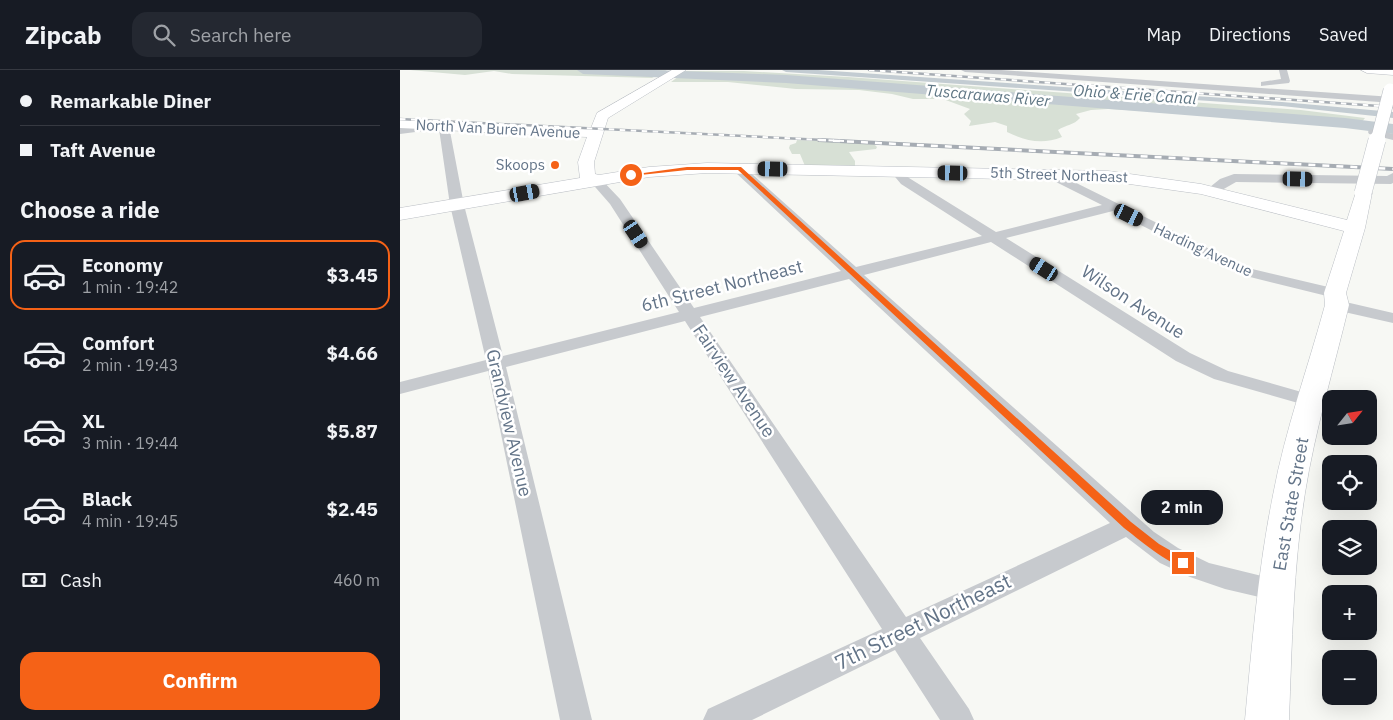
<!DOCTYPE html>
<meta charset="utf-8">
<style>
:root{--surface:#171b24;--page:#242831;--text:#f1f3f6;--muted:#9ea1a6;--line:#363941;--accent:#f56217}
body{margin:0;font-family:"IBM Plex Sans",sans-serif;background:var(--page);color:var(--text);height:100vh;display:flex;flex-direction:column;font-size:19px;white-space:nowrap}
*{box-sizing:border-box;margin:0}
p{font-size:16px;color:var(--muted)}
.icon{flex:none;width:28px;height:28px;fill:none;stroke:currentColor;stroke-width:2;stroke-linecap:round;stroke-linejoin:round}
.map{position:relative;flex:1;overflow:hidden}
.drawer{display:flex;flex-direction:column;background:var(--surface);width:400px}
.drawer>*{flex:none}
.hud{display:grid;align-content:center;height:110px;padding:0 20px;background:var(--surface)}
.needle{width:32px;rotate:60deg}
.buttons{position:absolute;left:922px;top:320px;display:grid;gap:10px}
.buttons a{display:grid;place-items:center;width:55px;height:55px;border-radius:10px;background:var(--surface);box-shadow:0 5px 20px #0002;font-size:25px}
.end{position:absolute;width:22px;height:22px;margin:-11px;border:6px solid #f56217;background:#fff;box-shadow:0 0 0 2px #fff}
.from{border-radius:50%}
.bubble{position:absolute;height:35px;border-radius:15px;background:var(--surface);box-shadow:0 5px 20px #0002;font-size:16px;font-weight:800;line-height:35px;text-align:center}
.car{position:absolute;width:15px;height:30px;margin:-15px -8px;border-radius:6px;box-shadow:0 0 4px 1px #0007;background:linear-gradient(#222 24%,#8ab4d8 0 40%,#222 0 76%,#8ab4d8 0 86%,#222 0)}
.hud b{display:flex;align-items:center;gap:18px;height:48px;font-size:19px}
.hud b+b{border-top:1px solid var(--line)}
.hud i{width:12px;height:12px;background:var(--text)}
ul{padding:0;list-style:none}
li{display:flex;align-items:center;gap:15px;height:70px;margin:0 10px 8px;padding:0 10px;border:2px solid transparent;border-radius:15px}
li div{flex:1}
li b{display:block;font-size:19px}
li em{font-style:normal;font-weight:800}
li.current{border-color:var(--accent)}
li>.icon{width:45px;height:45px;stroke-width:1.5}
h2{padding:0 20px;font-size:22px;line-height:60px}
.pay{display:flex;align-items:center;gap:12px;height:55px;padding:0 20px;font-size:19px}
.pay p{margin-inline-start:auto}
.button{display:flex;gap:10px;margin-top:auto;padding:10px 20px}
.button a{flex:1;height:58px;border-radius:15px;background:var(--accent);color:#fff;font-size:20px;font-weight:800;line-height:58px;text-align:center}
header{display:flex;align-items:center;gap:30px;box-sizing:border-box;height:70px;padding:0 25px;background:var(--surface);border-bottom:1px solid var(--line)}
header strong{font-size:24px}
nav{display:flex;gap:28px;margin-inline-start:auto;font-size:18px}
.search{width:350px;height:45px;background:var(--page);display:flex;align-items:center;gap:12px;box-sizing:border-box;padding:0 18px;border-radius:15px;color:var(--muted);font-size:19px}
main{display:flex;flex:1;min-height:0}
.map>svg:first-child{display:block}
</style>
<header>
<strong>Zipcab</strong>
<div class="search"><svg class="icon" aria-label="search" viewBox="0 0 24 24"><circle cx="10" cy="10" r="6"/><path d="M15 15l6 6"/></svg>Search here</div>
<nav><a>Map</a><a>Directions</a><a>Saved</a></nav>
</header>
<main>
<section class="drawer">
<div class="hud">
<b><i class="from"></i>Remarkable Diner</b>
<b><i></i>Taft Avenue</b>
</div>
<h2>Choose a ride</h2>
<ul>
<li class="current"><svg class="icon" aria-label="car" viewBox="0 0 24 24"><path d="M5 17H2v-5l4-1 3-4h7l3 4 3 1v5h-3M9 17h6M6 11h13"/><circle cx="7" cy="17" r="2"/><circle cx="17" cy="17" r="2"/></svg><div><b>Economy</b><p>1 min · 19:42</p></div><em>$3.45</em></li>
<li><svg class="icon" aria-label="car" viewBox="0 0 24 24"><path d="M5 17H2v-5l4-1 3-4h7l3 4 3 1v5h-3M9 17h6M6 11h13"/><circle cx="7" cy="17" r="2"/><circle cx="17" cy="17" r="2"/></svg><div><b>Comfort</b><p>2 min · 19:43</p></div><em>$4.66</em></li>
<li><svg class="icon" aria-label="car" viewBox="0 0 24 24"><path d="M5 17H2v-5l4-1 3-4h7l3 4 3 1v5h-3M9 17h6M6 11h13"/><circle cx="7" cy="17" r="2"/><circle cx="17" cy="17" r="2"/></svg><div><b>XL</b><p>3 min · 19:44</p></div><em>$5.87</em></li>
<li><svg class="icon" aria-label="car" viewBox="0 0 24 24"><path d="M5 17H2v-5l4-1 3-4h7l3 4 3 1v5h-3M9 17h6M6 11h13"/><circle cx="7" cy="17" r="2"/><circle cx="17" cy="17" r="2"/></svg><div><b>Black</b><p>4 min · 19:45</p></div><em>$2.45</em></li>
</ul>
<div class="pay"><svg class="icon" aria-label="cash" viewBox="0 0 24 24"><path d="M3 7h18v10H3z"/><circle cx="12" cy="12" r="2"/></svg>Cash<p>460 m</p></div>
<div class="button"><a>Confirm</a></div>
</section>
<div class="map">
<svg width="993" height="650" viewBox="0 0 993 650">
<rect width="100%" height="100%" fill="#f7f8f4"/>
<!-- green -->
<path fill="#d7e0d5" d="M10,0H267L252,8L112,4L94,1L65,5Z
M286,1H344L448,7L901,40L965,48L957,58L780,43L708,39L691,40L676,44L680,48C674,55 666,55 658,60L662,67C642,75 626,71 607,62V56L595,52L569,56L571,51L564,44L570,39L543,29H513L492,24L459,20L396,19L328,12H271Z
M397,70L474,74L477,77L476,79L449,82L455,91V98L405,96L400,84H392L389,78L390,75L396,73Z"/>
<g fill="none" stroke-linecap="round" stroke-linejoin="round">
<!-- canal -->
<path fill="#c3ccd2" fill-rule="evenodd" d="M382,0H418L882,32L993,42V48L882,36L386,2Z"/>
<!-- river -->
<path fill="#c3ccd2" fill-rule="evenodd" d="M177,0H254L386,5L945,48L993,54V64L945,58L386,13L183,4Z"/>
<defs>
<path id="secondary" d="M272,0H286L208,48L194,92L195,104L199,105L249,97L307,93L708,101L801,114L947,150L957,119L963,118L969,119L972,123L965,158L946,223L949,235C934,298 915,360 905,423C893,498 892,574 889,650H845C852,575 858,499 873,425C885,360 908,298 925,235L924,223L944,161L801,124L708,111L307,103L249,107L0,150V138L180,108L178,92L187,67L0,58V50L191,58L197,43Z
M961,0H993V5L967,3Z"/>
</defs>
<!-- secondary casing -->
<use href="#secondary" stroke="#bbbfc5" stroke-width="1"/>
<!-- street -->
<path fill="#c7cace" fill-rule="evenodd" d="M561,0H601L993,27V33L565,2Z
M879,0H887L890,11L889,13L861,16V12L881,9Z
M39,53L48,54L49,56L64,135L103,286L279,242L210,134L189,110L195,106L199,107L220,129L294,238L441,201L335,102L333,99L339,95L343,96L456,197L582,166L501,114L491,102L493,99H501L509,108L596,162L702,135L646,107L644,104L646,101L650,100L848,198L941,220L943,223L941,226L935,228L838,204L713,141L606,168L790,283L828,301L919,327L922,331L919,335L912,337L814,309L776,291L591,172L464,205L754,462L778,478L809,493L886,512L890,520L886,528L876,531L825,519L790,507L760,493L726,467L520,568L569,639L574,650H540L495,580L352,650H303L308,639L482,559L285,251L106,297L192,650H160L88,301L0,324V312L86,290L50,135L39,59L0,64V58ZM449,209L710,453L506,547L300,247Z
M973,59L993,64V70L969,64L968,62L969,60Z
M993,103V113L991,114L836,112L815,124H807L805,121L820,109L834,104L987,106Z
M937,230L993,243V253L931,239L929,235L931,231Z"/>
<!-- secondary -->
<use href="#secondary" fill="#fff" fill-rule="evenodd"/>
<defs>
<path id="rail-far1" d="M469,0L993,37
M0,49L444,71"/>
<path id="rail" d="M419,70L993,99"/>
</defs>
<!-- rail-far1 casing -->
<use href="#rail-far1" stroke="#a6acb3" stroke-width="2.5"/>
<!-- rail casing -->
<use href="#rail" stroke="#a6acb3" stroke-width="4"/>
<!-- rail-far1 -->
<use href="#rail-far1" stroke="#fff" stroke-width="2" stroke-dasharray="5.5" stroke-linecap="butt"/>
<!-- rail -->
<use href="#rail" stroke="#fff" stroke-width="2.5" stroke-dasharray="7" stroke-linecap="butt"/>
<defs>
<path id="secondary-bridge-far1" d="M977,71L990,20"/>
<path id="secondary-bridge" d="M963,123L977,70"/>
</defs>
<!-- secondary-bridge-far1 casing -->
<use href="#secondary-bridge-far1" stroke="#bbbfc5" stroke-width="14" stroke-linecap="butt"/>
<!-- secondary-bridge casing -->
<use href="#secondary-bridge" stroke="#bbbfc5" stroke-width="18" stroke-linecap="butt"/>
<!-- secondary-bridge-far1 -->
<use href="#secondary-bridge-far1" stroke="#fff" stroke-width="13"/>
<!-- secondary-bridge -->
<use href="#secondary-bridge" stroke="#fff" stroke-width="17"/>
</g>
<!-- route -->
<path fill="#f56217" d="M287,97H341L731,452L759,474L787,490L788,493L787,496C774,500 735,466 724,458L338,100H287L231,106L229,105Z"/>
<!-- markers -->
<circle fill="#f56217" stroke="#fff" stroke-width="2" cx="155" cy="95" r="5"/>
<g text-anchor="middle" stroke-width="5" stroke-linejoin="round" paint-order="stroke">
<!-- far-street labels -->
<g font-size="15" fill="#637488" stroke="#fff">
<text transform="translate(98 59) rotate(3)" y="5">North Van Buren Avenue</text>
<text transform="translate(659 105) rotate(2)" y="5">5th Street Northeast</text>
<text transform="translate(803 180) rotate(25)" y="5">Harding Avenue</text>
</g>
<!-- far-poi labels -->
<g font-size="15" fill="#637488" stroke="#fff" text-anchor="end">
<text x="145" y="100">Skoops</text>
</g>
<!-- far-water labels -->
<g font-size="16" font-style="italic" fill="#5f7684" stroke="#fff">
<text transform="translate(735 24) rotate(4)" y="6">Ohio &amp; Erie Canal</text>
<text transform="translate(588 25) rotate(5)" y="6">Tuscarawas River</text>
</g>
<!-- street labels -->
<g font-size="18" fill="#637488" stroke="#fff">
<text transform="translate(322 216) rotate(-14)" y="6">6th Street Northeast</text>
<text transform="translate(733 232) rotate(33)" y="6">Wilson Avenue</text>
<text transform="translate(334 311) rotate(56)" y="6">Fairview Avenue</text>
<text transform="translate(109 353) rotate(77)" y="6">Grandview Avenue</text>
<text transform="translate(891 434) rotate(-80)" y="6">East State Street</text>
</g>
<!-- near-street labels -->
<g font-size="21" fill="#637488" stroke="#fff">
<text transform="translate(523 552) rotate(-26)" y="7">7th Street Northeast</text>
</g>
</g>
</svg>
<div class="buttons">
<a><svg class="needle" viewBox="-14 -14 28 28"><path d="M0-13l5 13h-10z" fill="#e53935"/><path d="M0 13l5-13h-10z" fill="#9ea1a6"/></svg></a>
<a><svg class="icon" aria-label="locate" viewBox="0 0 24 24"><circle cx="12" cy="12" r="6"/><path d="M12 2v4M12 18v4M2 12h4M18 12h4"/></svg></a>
<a><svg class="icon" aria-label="layers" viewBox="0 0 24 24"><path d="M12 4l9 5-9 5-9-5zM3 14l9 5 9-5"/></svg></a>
<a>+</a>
<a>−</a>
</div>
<i class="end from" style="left:231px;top:105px"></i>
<i class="end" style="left:783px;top:493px"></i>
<div class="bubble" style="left:741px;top:420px;width:82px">2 min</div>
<i class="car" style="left:373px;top:99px;rotate:271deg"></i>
<i class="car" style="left:553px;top:103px;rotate:271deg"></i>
<i class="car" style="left:898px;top:109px;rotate:91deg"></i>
<i class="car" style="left:125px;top:123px;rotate:80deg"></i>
<i class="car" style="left:729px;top:145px;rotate:116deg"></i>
<i class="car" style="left:236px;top:164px;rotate:146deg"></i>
<i class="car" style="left:644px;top:199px;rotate:302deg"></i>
</div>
</main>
